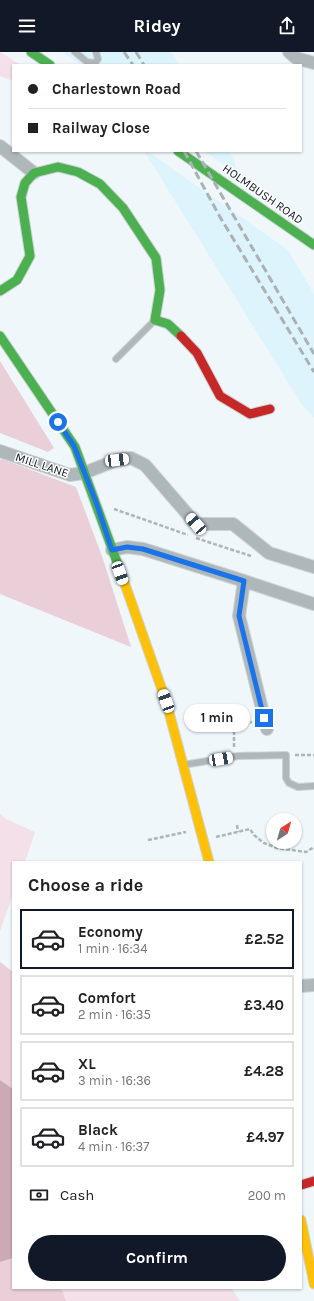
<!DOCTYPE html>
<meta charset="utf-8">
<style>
:root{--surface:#fff;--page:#f2f2f2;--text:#202124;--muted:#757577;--line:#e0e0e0;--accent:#111827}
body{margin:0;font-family:Karla,sans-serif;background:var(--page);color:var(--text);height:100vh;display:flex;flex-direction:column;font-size:15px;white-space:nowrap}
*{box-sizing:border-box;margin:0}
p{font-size:13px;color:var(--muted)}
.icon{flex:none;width:22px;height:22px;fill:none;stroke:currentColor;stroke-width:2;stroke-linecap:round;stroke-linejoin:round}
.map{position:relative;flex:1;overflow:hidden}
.details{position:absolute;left:12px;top:809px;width:290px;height:428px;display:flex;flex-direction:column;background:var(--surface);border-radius:0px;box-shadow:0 1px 3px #0004}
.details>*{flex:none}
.hud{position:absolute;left:12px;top:12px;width:290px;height:88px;border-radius:0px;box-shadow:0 1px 3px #0004;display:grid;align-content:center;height:88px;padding:0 16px;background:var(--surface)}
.needle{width:26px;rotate:37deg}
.buttons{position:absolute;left:266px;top:761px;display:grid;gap:8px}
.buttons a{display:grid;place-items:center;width:36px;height:36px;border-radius:50%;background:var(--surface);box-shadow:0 1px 3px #0004;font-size:20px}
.end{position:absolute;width:18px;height:18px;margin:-9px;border:5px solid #1a73e8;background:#fff;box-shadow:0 0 0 2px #fff}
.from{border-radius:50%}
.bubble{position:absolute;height:28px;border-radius:14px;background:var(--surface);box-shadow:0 1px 3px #0004;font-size:13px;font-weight:700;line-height:28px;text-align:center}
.car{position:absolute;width:12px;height:24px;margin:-12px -6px;border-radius:5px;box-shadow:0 0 3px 1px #0007;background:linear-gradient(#fff 24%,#345 0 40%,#fff 0 76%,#345 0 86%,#fff 0)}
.hud b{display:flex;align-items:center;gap:14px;height:38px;font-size:15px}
.hud b+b{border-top:1px solid var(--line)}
.hud i{width:10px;height:10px;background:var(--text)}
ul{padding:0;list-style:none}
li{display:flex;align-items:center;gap:12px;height:60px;margin:0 8px 6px;padding:0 8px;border:2px solid var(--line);border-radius:0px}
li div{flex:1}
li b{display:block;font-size:15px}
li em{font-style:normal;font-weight:700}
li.active{border-color:var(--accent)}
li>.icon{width:36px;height:36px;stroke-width:1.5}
h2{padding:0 16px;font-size:18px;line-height:48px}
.pay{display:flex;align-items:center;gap:10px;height:44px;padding:0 16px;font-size:15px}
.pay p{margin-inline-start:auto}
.button{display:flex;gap:8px;margin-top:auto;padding:8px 16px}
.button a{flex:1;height:46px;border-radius:24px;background:var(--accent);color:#fff;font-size:16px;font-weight:700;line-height:46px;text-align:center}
header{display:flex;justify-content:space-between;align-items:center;height:52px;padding:0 16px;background:var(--accent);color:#fff;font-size:18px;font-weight:700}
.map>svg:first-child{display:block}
</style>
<header><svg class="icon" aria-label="menu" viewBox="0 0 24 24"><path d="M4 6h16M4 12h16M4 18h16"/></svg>Ridey<svg class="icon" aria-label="share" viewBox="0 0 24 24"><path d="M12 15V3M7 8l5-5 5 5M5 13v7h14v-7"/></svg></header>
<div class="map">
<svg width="314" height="1249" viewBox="0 0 314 1249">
<rect width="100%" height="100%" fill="#eff7fa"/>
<!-- built -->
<path fill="#ddf4fc" d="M62,0H171L180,13H81Z
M144,99H147L288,198L314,242V366L302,353Z
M204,99H230L239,123Z"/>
<!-- green -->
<path fill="#f4e0e8" d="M0,0L21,13H13V29L0,24Z
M0,762L6,767L35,780L25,810H13V842L0,879Z
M61,1236H231L240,1249H66Z"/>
<!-- forest -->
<path fill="#eaced8" d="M0,309L54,396L48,400L0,381Z
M2,407L76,435L103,507L131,595L0,542V408Z
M0,910L13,920V1037L0,1028Z
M13,1206V1236H61L66,1249H0V1210Z"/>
<!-- water -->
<path fill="#cca9b4" d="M0,1028L13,1037V1206L0,1210Z"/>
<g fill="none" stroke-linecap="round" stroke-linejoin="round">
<defs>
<path id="lane" d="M75,0L87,10L95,11L98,7L96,0
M116,307L154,269
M183,713L238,704L286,703V726L289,731L298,735L314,734"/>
<path id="street" d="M289,0L296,6L314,11
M0,94L34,121
M0,399L70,423L84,421L117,408L131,406L145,413L196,472H233L269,501L314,515
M112,498L127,495L143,497L244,529L314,552
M244,529L239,564L267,677
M301,934L314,933"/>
<path id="fast" d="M31,0L50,13
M178,99L314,193
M0,239L17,228L30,204L21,145L25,131L34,121L58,115L78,120L100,132L123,156L156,206L160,238L155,268L168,272L181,284
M0,284L75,395L121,521"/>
<path id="slow" d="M121,521L166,649L209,810
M301,1168L314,1232"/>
<path id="jam" d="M181,284L197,301L220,344L250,362L270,357
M301,1133L314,1129"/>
</defs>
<!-- lane casing -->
<use href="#lane" stroke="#ccd3d6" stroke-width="8"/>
<!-- street casing -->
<use href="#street" stroke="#ccd3d6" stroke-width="14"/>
<!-- fast casing -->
<use href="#fast" stroke="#ccd3d6" stroke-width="11"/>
<!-- slow casing -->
<use href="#slow" stroke="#ccd3d6" stroke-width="11"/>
<!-- jam casing -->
<use href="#jam" stroke="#ccd3d6" stroke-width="11"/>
<!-- path -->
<path stroke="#aeb5b7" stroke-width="2.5" stroke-dasharray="4 2" stroke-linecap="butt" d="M114,457L188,483
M196,486L251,504
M234,695V676L252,670
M295,703H314
M237,773L238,780
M216,785L250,777L254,783L264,791L277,796L306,800L314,795
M148,788L186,780"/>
<!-- lane -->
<use href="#lane" stroke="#aeb7ba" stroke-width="6"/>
<!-- street -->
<use href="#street" stroke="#aeb7ba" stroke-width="12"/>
<!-- fast -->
<use href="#fast" stroke="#4caf50" stroke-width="9"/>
<!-- slow -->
<use href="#slow" stroke="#ffc107" stroke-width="9"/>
<!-- jam -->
<use href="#jam" stroke="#c62828" stroke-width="9"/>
<!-- rail -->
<path stroke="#abb2b5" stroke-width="3" stroke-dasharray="8 4" stroke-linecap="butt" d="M124,0L133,13
M136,0L144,13
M184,99L220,165L314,320
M196,99L314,302"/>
</g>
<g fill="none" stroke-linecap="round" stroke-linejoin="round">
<!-- route -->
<path stroke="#1a73e8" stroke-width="5" d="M58,370L74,394L96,450L112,498L127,495L143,497L244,529L239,564L264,666"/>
</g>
<g text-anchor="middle" stroke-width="3" stroke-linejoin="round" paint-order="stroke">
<!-- street labels -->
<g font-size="12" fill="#10191c" stroke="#fff">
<text transform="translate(263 142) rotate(35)" y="4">HOLMBUSH ROAD</text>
<text transform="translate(42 413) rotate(18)" y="4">MILL LANE</text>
</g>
</g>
</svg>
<div class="buttons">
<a><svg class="needle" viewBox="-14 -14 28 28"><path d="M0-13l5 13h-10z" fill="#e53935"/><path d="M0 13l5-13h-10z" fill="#757577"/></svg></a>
</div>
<i class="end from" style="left:58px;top:370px"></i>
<i class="end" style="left:264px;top:666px"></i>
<div class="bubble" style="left:184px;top:652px;width:66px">1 min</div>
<i class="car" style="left:117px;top:408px;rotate:83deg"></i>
<i class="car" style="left:196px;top:472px;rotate:319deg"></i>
<i class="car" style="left:120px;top:521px;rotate:160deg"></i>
<i class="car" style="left:166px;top:649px;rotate:340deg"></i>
<i class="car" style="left:221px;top:707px;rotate:80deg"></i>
<div class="hud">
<b><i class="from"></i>Charlestown Road</b>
<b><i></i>Railway Close</b>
</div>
<section class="details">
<h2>Choose a ride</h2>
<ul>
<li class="active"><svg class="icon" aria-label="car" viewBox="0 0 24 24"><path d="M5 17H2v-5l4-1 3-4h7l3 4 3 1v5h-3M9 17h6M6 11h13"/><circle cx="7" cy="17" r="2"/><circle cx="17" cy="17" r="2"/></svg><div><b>Economy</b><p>1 min · 16:34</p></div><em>£2.52</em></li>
<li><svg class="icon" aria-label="car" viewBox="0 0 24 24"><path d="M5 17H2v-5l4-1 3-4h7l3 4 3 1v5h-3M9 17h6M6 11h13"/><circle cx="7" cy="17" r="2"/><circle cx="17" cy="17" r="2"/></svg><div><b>Comfort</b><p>2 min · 16:35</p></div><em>£3.40</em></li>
<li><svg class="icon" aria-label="car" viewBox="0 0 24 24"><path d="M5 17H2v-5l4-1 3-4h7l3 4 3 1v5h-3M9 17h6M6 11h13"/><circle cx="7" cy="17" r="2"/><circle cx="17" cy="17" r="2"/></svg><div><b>XL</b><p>3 min · 16:36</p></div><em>£4.28</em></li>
<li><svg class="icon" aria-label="car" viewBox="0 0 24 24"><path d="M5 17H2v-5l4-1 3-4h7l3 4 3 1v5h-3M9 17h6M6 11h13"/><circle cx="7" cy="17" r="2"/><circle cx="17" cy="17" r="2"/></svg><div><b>Black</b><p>4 min · 16:37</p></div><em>£4.97</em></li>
</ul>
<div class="pay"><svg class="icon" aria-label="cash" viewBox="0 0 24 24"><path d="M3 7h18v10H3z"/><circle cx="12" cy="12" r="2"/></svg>Cash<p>200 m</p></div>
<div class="button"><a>Confirm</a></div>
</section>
</div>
